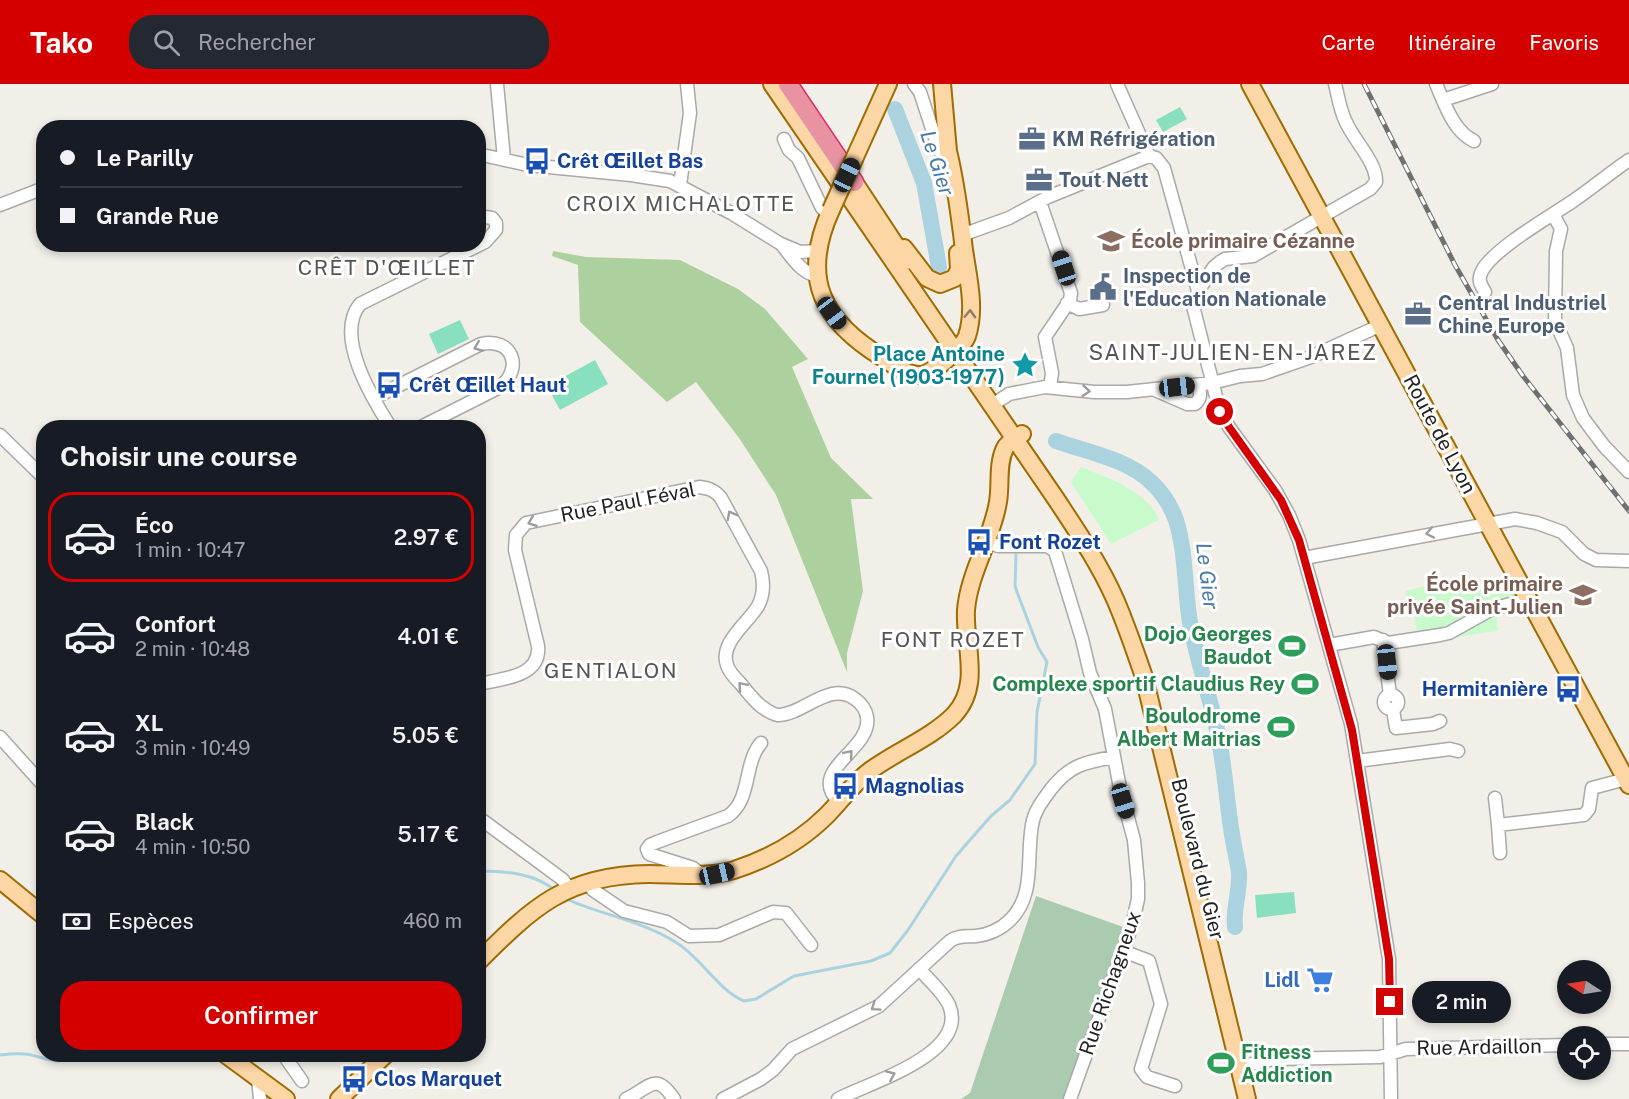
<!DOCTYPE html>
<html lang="fr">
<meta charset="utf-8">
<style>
:root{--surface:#171b24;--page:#242831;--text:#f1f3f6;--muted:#9ea1a6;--line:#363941;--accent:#d40000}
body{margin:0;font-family:"Public Sans",sans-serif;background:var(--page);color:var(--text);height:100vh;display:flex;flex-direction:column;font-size:22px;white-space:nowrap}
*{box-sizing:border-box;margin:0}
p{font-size:20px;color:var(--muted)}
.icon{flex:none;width:33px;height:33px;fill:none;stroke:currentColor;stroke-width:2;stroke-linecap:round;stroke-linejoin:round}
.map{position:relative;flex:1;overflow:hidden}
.details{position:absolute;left:36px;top:336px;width:450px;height:642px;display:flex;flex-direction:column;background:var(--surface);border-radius:24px;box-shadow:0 3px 9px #0003}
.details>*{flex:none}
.hud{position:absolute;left:36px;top:36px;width:450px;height:132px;border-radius:24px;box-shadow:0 3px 9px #0003;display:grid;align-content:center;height:132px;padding:0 24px;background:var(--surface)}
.needle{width:39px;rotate:282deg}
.tools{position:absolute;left:1557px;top:876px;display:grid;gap:12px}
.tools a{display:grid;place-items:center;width:54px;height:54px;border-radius:50%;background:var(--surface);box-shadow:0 3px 9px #0003;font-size:30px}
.end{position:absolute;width:27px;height:27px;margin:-14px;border:8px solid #d40000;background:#fff;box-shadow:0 0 0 3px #fff}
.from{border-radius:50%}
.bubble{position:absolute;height:42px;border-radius:21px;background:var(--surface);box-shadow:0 3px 9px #0003;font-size:20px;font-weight:600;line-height:42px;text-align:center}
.car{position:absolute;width:18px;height:36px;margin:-18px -9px;border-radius:8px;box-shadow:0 0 4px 2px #0007;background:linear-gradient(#222 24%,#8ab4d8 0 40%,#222 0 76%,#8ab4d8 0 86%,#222 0)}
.hud b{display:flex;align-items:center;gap:21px;height:57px;font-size:22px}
.hud b+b{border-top:2px solid var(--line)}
.hud i{width:15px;height:15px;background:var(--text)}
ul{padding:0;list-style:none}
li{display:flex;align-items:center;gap:18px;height:90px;margin:0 12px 9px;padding:0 12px;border:3px solid transparent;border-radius:24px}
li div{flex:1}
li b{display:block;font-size:22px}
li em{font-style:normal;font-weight:600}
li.current{border-color:var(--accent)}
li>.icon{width:54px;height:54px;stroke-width:1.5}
h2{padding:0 24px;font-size:27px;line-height:72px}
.pay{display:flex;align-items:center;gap:15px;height:66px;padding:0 24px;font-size:22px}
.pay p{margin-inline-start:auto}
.action{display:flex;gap:12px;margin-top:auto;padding:12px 24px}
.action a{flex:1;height:69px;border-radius:24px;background:var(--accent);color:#fff;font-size:24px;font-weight:600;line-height:69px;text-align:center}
header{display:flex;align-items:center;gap:36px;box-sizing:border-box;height:84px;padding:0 30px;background:var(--accent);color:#fff}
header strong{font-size:28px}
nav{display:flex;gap:33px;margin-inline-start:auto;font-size:21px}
.search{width:420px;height:54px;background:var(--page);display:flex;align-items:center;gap:15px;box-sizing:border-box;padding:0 21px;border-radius:24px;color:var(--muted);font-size:22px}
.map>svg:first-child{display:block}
</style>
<header>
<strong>Tako</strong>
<div class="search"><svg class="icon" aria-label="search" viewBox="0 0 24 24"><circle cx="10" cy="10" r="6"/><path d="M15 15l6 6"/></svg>Rechercher</div>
<nav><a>Carte</a><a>Itinéraire</a><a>Favoris</a></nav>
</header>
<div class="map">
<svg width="1629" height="1015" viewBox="0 0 1629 1015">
<rect width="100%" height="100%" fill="#f2efe9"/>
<!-- forest -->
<path fill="#add19e" d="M553,167L586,173L680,176L738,205L765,225L808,275L792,283L831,374L873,415H851L863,507L847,569V588L776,411L739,354L696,298L667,318L580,238L578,181L552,172Z"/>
<!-- cemetery -->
<path fill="#aacbaf" d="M1036,812L1126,844L1066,1015H961L970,1009Z"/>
<!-- park -->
<path fill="#c8facc" d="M1081,383C1108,394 1148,407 1159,436L1111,460L1071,398Z
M1508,495L1523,525L1496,529L1498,547L1418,558L1413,520L1407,521L1406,507L1434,500L1436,505Z"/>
<!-- pitch -->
<path fill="#88e0be" d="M1180,23L1187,35L1163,48L1156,36Z
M460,236L469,255L438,270L429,250Z
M595,276L608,300L560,326L547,302Z
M1294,808L1296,829L1257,834L1255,811Z"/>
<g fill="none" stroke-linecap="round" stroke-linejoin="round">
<!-- stream -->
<path stroke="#aad3df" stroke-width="3" d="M478,787C505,787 535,789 556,807
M566,815C602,831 643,837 677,859C702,875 717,905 744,917L756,915L794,892L871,877L890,869L908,846L956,772L991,732L1010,716L1035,680L1037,628L1047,578L1038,563L1017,508L1015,502L1016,471
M0,971C8,970 16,969 24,970C42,971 59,985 74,970"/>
<!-- river -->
<path stroke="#aad3df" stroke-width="16" d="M895,25L924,99L939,183
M1056,357C1087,368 1127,375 1151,398C1162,408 1171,422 1176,436C1187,471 1184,508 1191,544C1198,577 1208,608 1216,641C1224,675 1226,710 1231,744C1233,759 1237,774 1239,789C1240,808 1233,825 1235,843"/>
<defs>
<path id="minor" d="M497,0L504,75
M914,0L920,8L939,66L942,68L948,67
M1117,0L1149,72L1156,74L1164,84L1198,207
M1335,0C1338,12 1340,25 1345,36C1353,56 1377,78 1376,98L1370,105L1253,172L1225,175L1220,178L1214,183L1198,207L1193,222L1220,328L1229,343L1275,406L1289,431L1299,456L1351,640L1389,875L1391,1015
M1436,0C1445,20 1453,47 1474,57
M1443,16L1492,0
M784,55L789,66L798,74L822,124L829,130
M478,70L528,81L631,91L670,97L731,129L781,160L800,168L817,167
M680,101L690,29L687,0
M1040,118L1071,209L1070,216L1045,253L1052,289L1050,303
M0,121L44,104
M1553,130L1561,145L1556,167L1555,237L1567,264L1573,311L1583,334L1604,362L1629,388
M962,151L1009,134L1048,113L1149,72
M782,161C792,173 800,188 817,192
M1485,208C1481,201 1477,196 1482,187C1493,165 1551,132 1573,117C1592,104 1610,89 1629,76
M1067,219L1079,225L1103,221
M1155,306L1187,320H1195C1202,314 1200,309 1199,301
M374,314L481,260C512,253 524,284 500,303L419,344
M991,322L1009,310L1045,303L1094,308H1127L1212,299L1240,292L1262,290L1311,273L1381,241
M391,344C372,314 334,252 360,220L485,158L496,146V139L492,134L478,132
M0,351L44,394
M987,458L998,462H1047L1055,467L1082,555L1090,589L1105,625L1120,704L1134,756L1138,799V815L1132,842L1070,1015
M1304,474L1515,435L1537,439L1562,448L1584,470L1596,476L1629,477
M1383,556L1390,611
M1329,561L1374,553L1388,559L1440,551L1449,549L1492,525L1529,515
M478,600C502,595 541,593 538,562L515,466L516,451L526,439L699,403C708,404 715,406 721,414L761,487C764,499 764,511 758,522C748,539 719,559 727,581C729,588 735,594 740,599C747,607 753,616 762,623C767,626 771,630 778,631C803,631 830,596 855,615C861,619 866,626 867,633C872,667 806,685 839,718
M1384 618a7 7 0 1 1 14 0a7 7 0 1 1-14 0Z
M1393,626L1396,644L1433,640L1440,637
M0,653L44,702
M1357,677L1450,665L1458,667
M1495,714L1498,741L1584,731L1589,725L1592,704L1626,695
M478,733L562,795L570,805
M1498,741L1500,769
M697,791V787L693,784L649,770L647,765L650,761L657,758L728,732C752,715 743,680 761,659
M588,798L593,806L624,827L667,838L689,852L719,851L773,828L786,829L811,861
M1123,867L1149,877L1161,920L1141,985L1147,993L1175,1002
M1600,960H1629
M283,970L302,997
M1239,983L1274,975L1380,973L1406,965L1568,961
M258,995L260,1015
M626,1015C650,1004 655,987 674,1015
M723,1015L761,995L773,986L792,965L879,922L950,857C958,851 967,853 976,852C988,851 1001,845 1009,837C1036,812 1026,774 1032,741C1034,727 1043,716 1051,705C1070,681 1085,678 1114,673
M838,1015C868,999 970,970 949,921C943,908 929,896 919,885"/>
<path id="major" d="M772,0L1056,415C1077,447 1099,479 1115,515C1126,540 1135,567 1144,593L1247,1015
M942,0L949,78
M1250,0L1629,701
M855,73L888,0
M854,98L906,177
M831,126C800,194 822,237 883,274C893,280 907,292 920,291C932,291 963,263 967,252C976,225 968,193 964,166C960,132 956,100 948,67
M904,164L927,194L940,200L955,194L959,185L958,169
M0,796L44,832
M478,878C533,823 566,791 649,790C678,790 706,794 734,786C768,775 802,756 827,731C842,716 854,698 871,686C897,667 931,654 954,631C982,601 964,562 966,526C969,489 992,455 998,418C1001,401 997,380 1005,364C1008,358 1016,354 1022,350
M225,970L286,1015
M339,1015L386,970"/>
<path id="highway" d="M788,0L854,98"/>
</defs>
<!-- minor casing -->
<use href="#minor" stroke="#a9a9a9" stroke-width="15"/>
<!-- major casing -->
<use href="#major" stroke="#a06b00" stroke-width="20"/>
<!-- highway casing -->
<use href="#highway" stroke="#dc2a67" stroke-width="21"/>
<!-- minor -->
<use href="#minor" stroke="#fff" stroke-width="12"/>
<!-- major -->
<use href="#major" stroke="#fcd6a4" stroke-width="16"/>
<!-- highway -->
<use href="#highway" stroke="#e892a2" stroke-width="18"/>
<defs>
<path id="rail" d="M1364,0L1455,181L1498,256L1523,292L1629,427"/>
</defs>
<!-- rail casing -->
<use href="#rail" stroke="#707070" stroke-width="5"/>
<!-- rail -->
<use href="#rail" stroke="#fff" stroke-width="3" stroke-dasharray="9" stroke-linecap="butt"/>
<defs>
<path id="major-bridge" d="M831,126L855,73"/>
</defs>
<!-- major-bridge casing -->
<use href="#major-bridge" stroke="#a06b00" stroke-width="20" stroke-linecap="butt"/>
<!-- major-bridge -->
<use href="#major-bridge" stroke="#fcd6a4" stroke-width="16"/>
</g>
<!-- one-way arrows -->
<defs><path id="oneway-chevron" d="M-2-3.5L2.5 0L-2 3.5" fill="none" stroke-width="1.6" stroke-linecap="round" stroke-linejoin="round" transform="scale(1.5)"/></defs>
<use stroke="#8f7c63" href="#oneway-chevron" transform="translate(970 230) rotate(-88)"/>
<g stroke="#9c9c9c">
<use href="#oneway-chevron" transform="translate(478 263) rotate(158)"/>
<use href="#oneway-chevron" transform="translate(1086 307) rotate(5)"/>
<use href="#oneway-chevron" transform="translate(731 431) rotate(-118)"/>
<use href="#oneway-chevron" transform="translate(532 438) rotate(159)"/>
<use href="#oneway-chevron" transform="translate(1430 449) rotate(169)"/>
<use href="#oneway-chevron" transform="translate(742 602) rotate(-131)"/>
<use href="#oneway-chevron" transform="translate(849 670) rotate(-50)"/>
<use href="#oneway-chevron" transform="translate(875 923) rotate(146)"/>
<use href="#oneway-chevron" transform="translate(891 991) rotate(-23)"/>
</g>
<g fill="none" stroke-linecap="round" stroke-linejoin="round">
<!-- route -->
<path stroke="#d40000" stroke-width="8" d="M1220,328L1229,343L1281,416L1299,456L1352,646L1389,875L1390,918"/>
</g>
<!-- icons -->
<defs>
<symbol id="office-bare" viewBox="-9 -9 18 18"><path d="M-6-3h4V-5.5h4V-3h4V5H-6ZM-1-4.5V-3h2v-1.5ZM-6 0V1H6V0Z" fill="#5c6f8a" stroke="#fff" stroke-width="2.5" paint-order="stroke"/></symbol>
<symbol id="bus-bare" viewBox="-9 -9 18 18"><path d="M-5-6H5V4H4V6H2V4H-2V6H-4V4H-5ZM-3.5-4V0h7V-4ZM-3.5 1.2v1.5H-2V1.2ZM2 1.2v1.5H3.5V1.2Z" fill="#1a4fb4" stroke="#fff" stroke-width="2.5" paint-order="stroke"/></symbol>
<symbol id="school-bare" viewBox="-9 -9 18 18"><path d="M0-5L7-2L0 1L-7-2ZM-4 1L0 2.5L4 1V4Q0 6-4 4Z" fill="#8d6e63" stroke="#fff" stroke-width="2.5" paint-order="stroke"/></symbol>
<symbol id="civic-bare" viewBox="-9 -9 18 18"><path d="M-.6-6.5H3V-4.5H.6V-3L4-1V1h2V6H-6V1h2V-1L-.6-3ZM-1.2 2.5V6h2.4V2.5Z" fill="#5c6f8a" stroke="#fff" stroke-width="2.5" paint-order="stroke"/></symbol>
<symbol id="sight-bare" viewBox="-9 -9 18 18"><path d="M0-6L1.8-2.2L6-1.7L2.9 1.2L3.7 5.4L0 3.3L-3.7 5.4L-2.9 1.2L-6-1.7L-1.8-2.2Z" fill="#0f9aa8" stroke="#fff" stroke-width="2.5" paint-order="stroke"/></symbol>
<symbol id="stadium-bare" viewBox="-9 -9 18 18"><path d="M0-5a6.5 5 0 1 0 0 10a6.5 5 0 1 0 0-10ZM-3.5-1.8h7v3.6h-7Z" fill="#2e9e5b" stroke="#fff" stroke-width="2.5" paint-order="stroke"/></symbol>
<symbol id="supermarket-bare" viewBox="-9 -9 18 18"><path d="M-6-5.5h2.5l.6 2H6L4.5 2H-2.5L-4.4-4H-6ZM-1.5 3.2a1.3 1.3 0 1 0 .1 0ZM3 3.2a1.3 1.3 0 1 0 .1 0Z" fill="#3f7fe0" stroke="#fff" stroke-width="2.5" paint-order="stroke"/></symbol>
</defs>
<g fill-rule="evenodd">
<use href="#office-bare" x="1013" y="36" width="38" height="38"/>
<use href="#bus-bare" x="518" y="58" width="38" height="38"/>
<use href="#office-bare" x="1020" y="77" width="38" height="38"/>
<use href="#school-bare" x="1092" y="138" width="38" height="38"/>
<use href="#civic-bare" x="1084" y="184" width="38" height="38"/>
<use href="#office-bare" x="1399" y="211" width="38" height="38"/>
<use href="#sight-bare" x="1006" y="262" width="38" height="38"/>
<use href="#bus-bare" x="370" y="282" width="38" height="38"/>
<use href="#bus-bare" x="960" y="439" width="38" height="38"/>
<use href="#school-bare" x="1564" y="492" width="38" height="38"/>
<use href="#stadium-bare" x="1273" y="543" width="38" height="38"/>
<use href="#stadium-bare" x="1286" y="581" width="38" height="38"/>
<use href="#bus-bare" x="1549" y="586" width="38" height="38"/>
<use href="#stadium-bare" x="1262" y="624" width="38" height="38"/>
<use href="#bus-bare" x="826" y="683" width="38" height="38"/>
<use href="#supermarket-bare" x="1301" y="877" width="38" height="38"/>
<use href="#stadium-bare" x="1202" y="960" width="38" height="38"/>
<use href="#bus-bare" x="335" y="976" width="38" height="38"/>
</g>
<g text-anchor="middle" stroke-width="6" stroke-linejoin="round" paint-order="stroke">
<!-- service labels -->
<g font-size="20" font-weight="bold" fill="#4e5e75" stroke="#fff" text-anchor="start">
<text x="1052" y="62">KM Réfrigération</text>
<text x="1059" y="103">Tout Nett</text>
<text x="1123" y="199">Inspection de<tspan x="1123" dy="23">l'Education Nationale</tspan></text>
<text x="1438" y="226">Central Industriel<tspan x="1438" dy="23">Chine Europe</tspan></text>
</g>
<!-- transit labels -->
<g font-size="20" font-weight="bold" fill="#164399" stroke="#fff" text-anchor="start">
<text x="557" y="84">Crêt Œillet Bas</text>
<text x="409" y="308">Crêt Œillet Haut</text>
<text x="999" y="465">Font Rozet</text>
<text x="1548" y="612" text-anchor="end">Hermitanière</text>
<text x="865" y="709">Magnolias</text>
<text x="374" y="1002">Clos Marquet</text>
</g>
<!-- education labels -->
<g font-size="20" font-weight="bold" fill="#785e54" stroke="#fff" text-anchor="start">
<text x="1131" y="164">École primaire Cézanne</text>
<text x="1563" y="507" text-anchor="end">École primaire<tspan x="1563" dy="23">privée Saint-Julien</tspan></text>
</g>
<!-- culture labels -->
<g font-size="20" font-weight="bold" fill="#0d838f" stroke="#fff" text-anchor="end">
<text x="1005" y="277">Place Antoine<tspan x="1005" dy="23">Fournel (1903-1977)</tspan></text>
</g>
<!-- street labels -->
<g font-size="20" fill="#222" stroke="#fff">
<text transform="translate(1440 350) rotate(62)" y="7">Route de Lyon</text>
<text transform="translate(628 418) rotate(-11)" y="7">Rue Paul Féval</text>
<text transform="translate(1198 775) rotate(76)" y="7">Boulevard du Gier</text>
<text transform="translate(1110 899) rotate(-71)" y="7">Rue Richagneux</text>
<text transform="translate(1479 963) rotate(-1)" y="7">Rue Ardaillon</text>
</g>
<!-- leisure labels -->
<g font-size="20" font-weight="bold" fill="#27864d" stroke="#fff" text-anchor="end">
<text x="1272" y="557">Dojo Georges<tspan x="1272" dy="23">Baudot</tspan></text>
<text x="1285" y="607">Complexe sportif Claudius Rey</text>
<text x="1261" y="639">Boulodrome<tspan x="1261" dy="23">Albert Maitrias</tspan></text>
<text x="1241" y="975" text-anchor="start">Fitness<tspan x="1241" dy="23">Addiction</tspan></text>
</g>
<!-- shop labels -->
<g font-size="20" font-weight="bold" fill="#366cbe" stroke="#fff" text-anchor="end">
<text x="1300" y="903">Lidl</text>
</g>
<!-- water labels -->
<g font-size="21" font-style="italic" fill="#4a7aab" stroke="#fff">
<text transform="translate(937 79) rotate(72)" y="7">Le Gier</text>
<text transform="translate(1207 492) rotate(83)" y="7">Le Gier</text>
</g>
<!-- neighbourhood labels -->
<g font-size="21" letter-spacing="1.5" fill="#555" stroke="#fff">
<text x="681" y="127">CROIX MICHALOTTE</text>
<text x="387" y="191">CRÊT D'ŒILLET</text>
<text x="953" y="563">FONT ROZET</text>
<text x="611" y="594">GENTIALON</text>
</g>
<!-- quarter labels -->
<g font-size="22" letter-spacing="1.5" fill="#555" stroke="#fff">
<text x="1233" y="276">SAINT-JULIEN-EN-JAREZ</text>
</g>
</g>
</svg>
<div class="tools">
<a><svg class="needle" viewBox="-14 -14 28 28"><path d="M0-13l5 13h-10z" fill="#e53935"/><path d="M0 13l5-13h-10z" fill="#9ea1a6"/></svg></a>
<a><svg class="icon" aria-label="locate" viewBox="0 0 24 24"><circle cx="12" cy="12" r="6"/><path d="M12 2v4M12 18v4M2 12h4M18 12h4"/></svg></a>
</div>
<i class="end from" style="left:1220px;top:328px"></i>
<i class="end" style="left:1390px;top:918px"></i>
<div class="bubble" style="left:1412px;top:897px;width:99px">2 min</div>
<i class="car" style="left:847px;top:91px;rotate:25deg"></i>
<i class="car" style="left:1064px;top:184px;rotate:342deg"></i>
<i class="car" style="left:832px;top:229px;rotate:143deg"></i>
<i class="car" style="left:1177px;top:303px;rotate:83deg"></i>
<i class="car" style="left:1387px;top:578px;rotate:174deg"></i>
<i class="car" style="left:1123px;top:717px;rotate:163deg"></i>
<i class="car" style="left:717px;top:790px;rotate:77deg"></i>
<div class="hud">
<b><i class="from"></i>Le Parilly</b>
<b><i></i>Grande Rue</b>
</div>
<section class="details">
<h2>Choisir une course</h2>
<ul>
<li class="current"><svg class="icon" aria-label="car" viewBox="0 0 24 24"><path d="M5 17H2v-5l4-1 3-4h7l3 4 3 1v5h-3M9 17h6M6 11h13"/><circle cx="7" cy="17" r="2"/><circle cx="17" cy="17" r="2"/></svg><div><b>Éco</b><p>1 min · 10:47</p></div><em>2.97 €</em></li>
<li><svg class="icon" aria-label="car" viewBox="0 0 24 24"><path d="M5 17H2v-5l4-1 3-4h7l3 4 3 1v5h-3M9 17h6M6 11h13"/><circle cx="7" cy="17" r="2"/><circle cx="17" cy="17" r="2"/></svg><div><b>Confort</b><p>2 min · 10:48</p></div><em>4.01 €</em></li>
<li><svg class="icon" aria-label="car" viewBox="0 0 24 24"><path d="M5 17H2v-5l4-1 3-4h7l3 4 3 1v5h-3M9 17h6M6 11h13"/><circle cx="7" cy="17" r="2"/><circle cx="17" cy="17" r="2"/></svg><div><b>XL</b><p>3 min · 10:49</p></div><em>5.05 €</em></li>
<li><svg class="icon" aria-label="car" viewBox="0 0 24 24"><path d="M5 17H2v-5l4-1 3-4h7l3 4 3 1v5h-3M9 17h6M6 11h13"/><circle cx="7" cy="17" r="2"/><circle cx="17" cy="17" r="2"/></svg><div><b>Black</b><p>4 min · 10:50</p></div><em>5.17 €</em></li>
</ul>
<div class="pay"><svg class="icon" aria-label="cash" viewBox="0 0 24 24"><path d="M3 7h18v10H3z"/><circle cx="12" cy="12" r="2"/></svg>Espèces<p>460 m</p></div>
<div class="action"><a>Confirmer</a></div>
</section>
</div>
